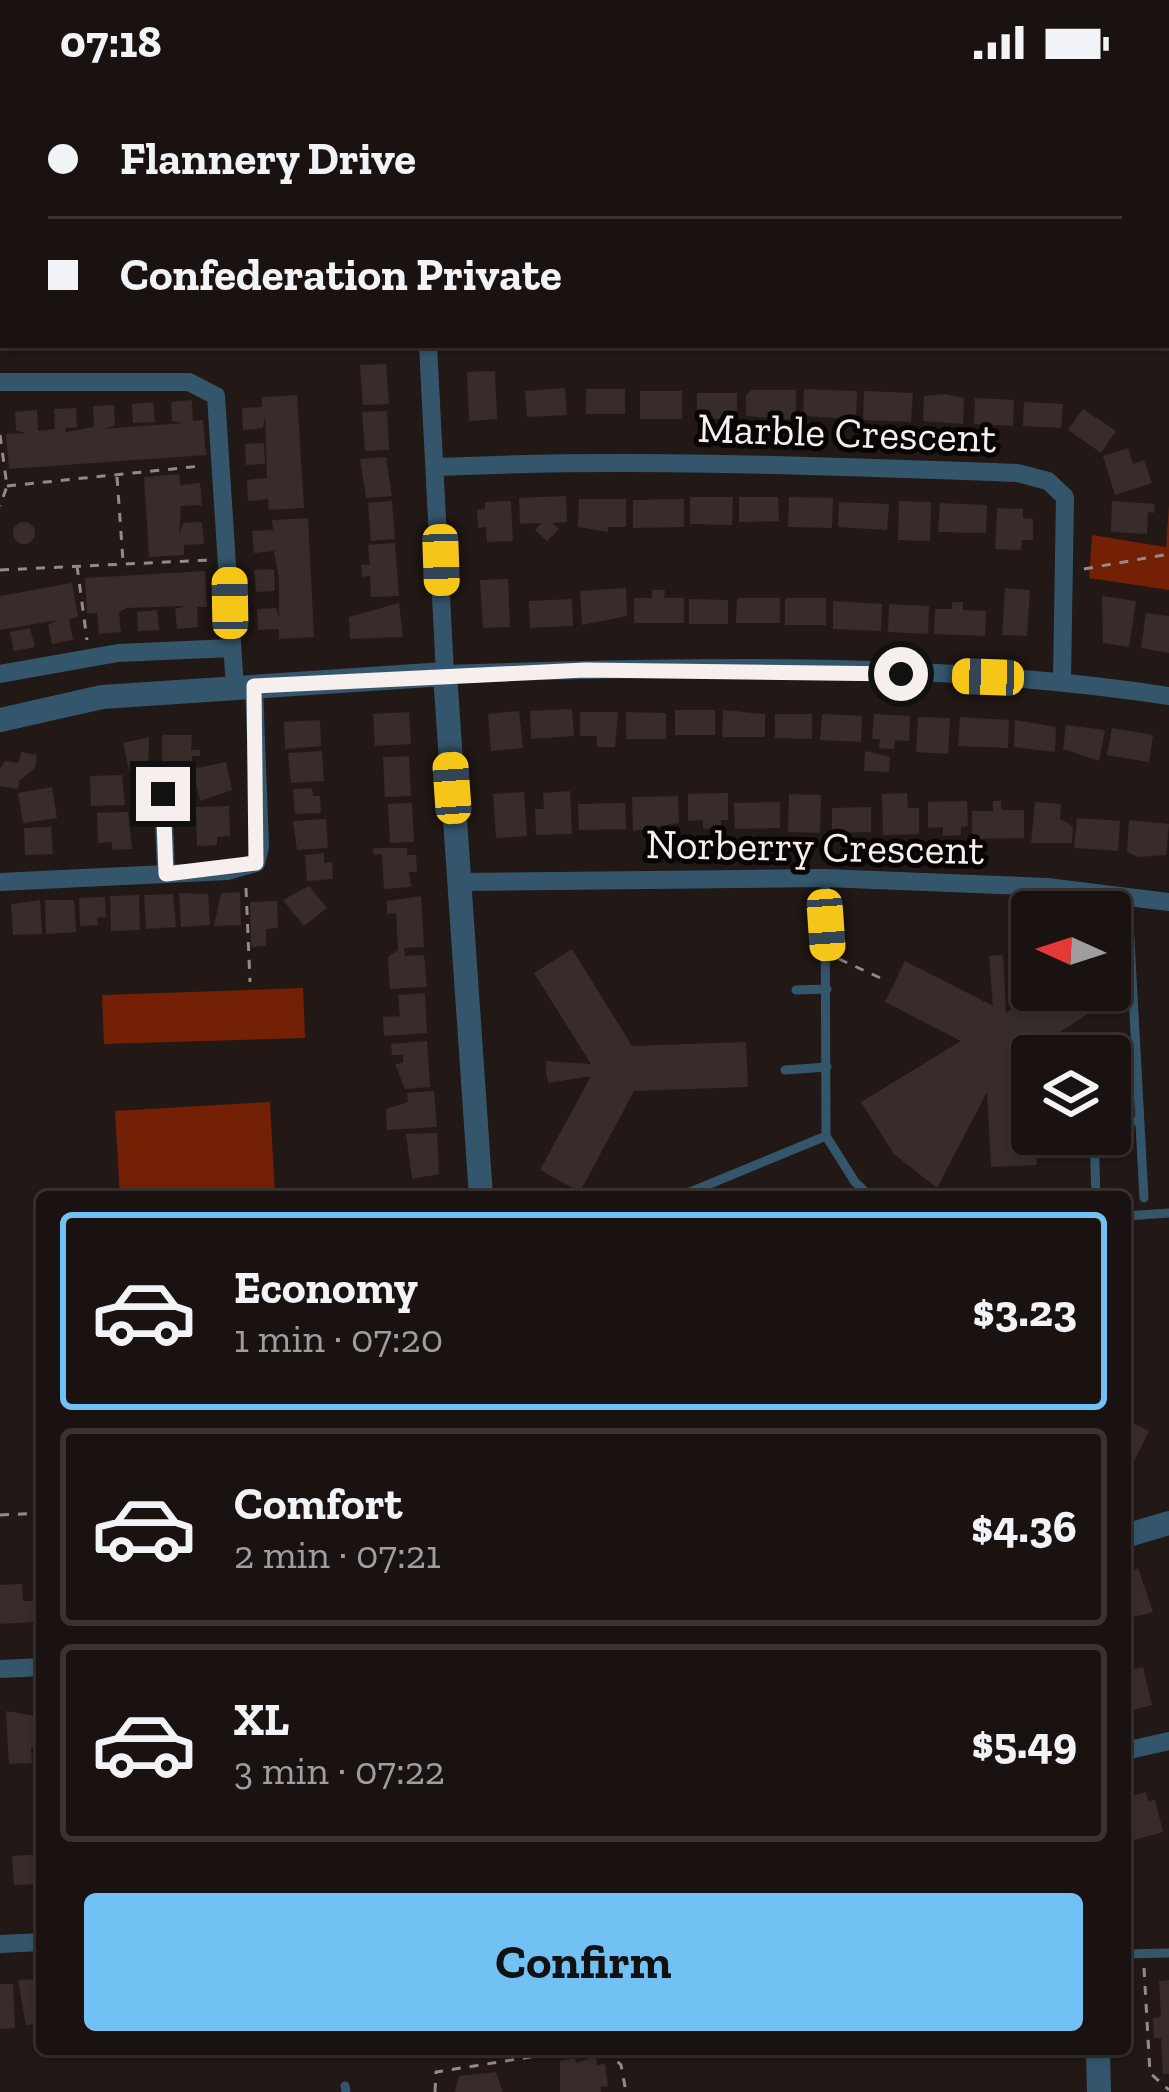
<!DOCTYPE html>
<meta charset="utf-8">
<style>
:root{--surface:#1a1210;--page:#27201e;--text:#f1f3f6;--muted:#9f9e9f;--line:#383230;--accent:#72c1f5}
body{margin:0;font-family:"Zilla Slab",serif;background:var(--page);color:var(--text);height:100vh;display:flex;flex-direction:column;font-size:45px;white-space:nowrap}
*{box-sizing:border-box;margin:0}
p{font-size:39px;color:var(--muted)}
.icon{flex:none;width:66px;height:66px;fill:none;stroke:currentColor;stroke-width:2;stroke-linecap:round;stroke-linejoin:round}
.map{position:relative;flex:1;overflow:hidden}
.side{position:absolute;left:36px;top:1107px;width:1095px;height:864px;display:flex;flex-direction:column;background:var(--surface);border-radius:12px;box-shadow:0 3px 9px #0004,0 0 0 3px var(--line)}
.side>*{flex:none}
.hud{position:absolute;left:0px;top:0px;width:1170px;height:264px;box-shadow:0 3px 9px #0004,0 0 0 3px var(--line);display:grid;align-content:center;height:264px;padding:0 48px;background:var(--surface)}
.needle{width:78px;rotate:273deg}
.tools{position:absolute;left:1011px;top:807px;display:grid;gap:24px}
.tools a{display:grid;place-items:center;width:120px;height:120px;border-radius:12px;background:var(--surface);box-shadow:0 3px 9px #0004,0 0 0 3px var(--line);font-size:60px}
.end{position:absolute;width:54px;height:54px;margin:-27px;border:15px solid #f6efed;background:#111;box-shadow:0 0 0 6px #111}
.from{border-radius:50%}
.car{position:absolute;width:36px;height:72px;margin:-36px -18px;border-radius:15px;box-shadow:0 0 9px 3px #0007;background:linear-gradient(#f5c518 24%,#345 0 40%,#f5c518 0 76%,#345 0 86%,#f5c518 0)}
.hud b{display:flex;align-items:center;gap:42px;height:114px;font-size:45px}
.hud b+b{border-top:3px solid var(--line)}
.hud i{width:30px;height:30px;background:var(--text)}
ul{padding:21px 0 0;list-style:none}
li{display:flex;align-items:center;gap:36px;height:198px;margin:0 24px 18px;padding:0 24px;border:6px solid var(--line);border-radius:12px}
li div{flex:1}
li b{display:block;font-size:45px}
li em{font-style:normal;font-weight:700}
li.current{border-color:var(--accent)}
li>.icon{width:108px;height:108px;stroke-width:1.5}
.cta{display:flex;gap:24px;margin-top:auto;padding:24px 48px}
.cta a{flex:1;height:138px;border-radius:12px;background:var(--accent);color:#111;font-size:48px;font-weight:700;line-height:138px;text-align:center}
.status{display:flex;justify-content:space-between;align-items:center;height:84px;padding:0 60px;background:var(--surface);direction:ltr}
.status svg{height:33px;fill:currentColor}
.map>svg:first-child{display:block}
</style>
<div class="status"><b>07:18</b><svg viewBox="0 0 49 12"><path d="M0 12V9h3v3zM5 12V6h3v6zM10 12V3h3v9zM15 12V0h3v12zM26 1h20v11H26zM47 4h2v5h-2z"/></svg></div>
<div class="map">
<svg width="1169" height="2008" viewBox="0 0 1169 2008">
<rect width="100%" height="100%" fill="#221815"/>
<!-- green -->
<path fill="#742004" d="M1169,421V506L1089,494L1092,451L1166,463Z
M303,904L305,954L104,960L102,911Z
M270,1018L275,1113H120L115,1027Z"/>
<!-- building -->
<path fill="#372c29" d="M386,280L389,320L363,321L360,281Z
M495,287L497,335L469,337L467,288Z
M565,304L567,331L527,333L525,307Z
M586,305H625V330H586Z
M804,305L857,307L856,335L803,332Z
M752,306H796V336L746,332V311Z
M640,307H682V335H640Z
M864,307L913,309L911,338L863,336Z
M697,309H737V335H697Z
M944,310L964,314L963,340L923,337L924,312Z
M297,311L304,424L269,426L268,415L248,417L247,396L267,394L265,333L263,344L243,346L242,324L262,323V313Z
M975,314L1014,316L1013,342L974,340Z
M192,316L193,337L203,336L206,371L9,385L6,350L27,349L16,347L15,328L37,326L38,347L55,345L54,325L76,324L77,343L65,344L66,348L94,343L93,322L114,321L115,341L104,345L183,339L172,337L171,318Z
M153,318L155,338L133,339L132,320Z
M1024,318L1063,320L1061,344L1023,342Z
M1083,325L1116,347L1101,369L1068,346Z
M387,327L389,366L365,367L362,328Z
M264,359L265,380L246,381L245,360Z
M1128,364L1133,380L1144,376L1152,399L1115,411L1103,372Z
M386,373L392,412L366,414L360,375Z
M179,390L180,401L200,399L202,421L181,422L179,452L183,439L202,438L204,460L184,461V471L149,473L144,393Z
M566,412L567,438L552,439L559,445L547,457L535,446L541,439L520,440L519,414Z
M690,413H733L732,441L690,440Z
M739,413H778L779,437L739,438Z
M789,413L833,414L832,444L788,443Z
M579,415H626V443H608V448L578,443Z
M684,415V443L633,444V416Z
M392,417L395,455L371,457L368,419Z
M511,417L513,457L487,458L486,443L478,444L477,426L485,425V418Z
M899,417L931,418L930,457L898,456Z
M1112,417L1155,420L1154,429L1148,428L1147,450L1111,448Z
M839,418L889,420L887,446L838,443Z
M940,419L987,421L986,449L938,448Z
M997,424L1023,425V434L1033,435V456H1022L1021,466L995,465Z
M308,434L314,553L279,555V545L258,546L257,525L276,524L279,534V495L274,467L254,469L252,447L273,446L272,436Z
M13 449a11 11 0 1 1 22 0a11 11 0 1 1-22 0Z
M395,459L399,512L371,513L370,492L362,493L361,481H370L368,461Z
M274,485L275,507L256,508L254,486Z
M205,487L207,523H197L198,543L177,545L175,525L186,522L127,524L119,528L121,548L99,550L97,529L87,530L85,494Z
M508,495L510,543L483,544L480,496Z
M72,499L78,533L69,535L73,556L52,560L48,541L58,536L0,546V512Z
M626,504L627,532L582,541L580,507Z
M1005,504L1030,506L1027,552L1002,551Z
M652,506H665L664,514H684V539H634V514H652Z
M1102,512L1136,517L1129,563L1103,559Z
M737,514H780V539H736Z
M785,514H826V541H785Z
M572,515L573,542L530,544L529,517Z
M689,515L728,516V540H689Z
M833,517L882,520L881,547L833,545Z
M952,518H963V526L986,527L985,552L934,550L935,525H952Z
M399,519L403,553L350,555L349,533Z
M889,520L929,522L928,550L888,548Z
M157,526L159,546L138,547L137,528Z
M1146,529L1169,532V569L1141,564Z
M30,544L35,563L14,567L10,548Z
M572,625L574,652L531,655L530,627Z
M675,626H715V651H675Z
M723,626L765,630V653H722Z
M519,627L523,664L491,667L488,630Z
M409,628L411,660L375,662L373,630Z
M580,628H618L615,663H597V652H580Z
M626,628L666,629V655H626Z
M775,630H812V655L775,654Z
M822,630L862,632L861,658L820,656Z
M874,630L910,632L909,657L895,656L894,665L879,664L880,655H872Z
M918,633L950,634L948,670L916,668Z
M960,633L1009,636L1008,664L958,662Z
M320,636L321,662L285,665L284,638Z
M1015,636L1056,643L1055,668L1014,663Z
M1066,641L1105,646L1099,677L1063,665Z
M1112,644L1153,651L1149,678L1107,671Z
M162,651H192L191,666H200V672H192V685H162Z
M149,653L148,687L130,690L123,659Z
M322,667L324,697L291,699L288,669Z
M865,667L890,673L889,688L864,687Z
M21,668L37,671L35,684L19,697L18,705L0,702V684L5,677L19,679Z
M409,672L411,712L385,713L383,673Z
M226,678L232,706L200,717L193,685Z
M122,691L125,721L91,722L90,692Z
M52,703L57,734L23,739L18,709Z
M312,704L313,712H320L321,729L295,730L293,705Z
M570,707L572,750L536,751L535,725H544L543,709Z
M524,708L527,752L496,754L493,710Z
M728,709V736H721V744L703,745V736L688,737V710Z
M907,709L908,724H919V750L883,751L882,710Z
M789,710L821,711L820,749L788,748Z
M678,712L679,739L633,747L632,713Z
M967,717L968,742L961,743V751L943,752V743L928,744V718Z
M993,717H1001V726H1024V754L972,755V727H993Z
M780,718V744L735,745L734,719Z
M1035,718L1061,720L1060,735L1073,742L1072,759H1031Z
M412,719L414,758L390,759L388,720Z
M625,719L626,745L579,746L578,720Z
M229,722L230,752L217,753V761L197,762L196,723Z
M871,723V748L832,749V724Z
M128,728L132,765L112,766V758L98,759L97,729Z
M1077,734L1120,737L1118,767L1074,764Z
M326,735L328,764L297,766L293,737Z
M1129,736L1169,740L1166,771L1138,773L1127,768Z
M47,743H51L53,770L25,771L24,744Z
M373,764H407V771H416L417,788H409L411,803L384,805L382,770L374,771Z
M324,769V779L332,778L333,795L307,797L305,771Z
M309,802L327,824L304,842L283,816Z
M240,808L241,841L214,842L221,809Z
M179,809L208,810L210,841L181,843Z
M173,810L176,843L146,845L144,811Z
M139,811L140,846L111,847L110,812Z
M421,812L424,863L404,864L405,872L424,871L427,903L390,905L388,873L398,866L396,829L387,830V817Z
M105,813L106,833L97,834L98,841L80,842L79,814Z
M40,816L42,850L13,851L11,820Z
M45,816H74L76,848L46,850Z
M277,817L278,844L266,845V862L251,863L250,818Z
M572,865L632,962L746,958L748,1003L634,1007L580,1108L540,1086L591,992L548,999L546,988V977L591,980L534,889Z
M1003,871L1006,929L1041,906H1110V881L1126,905L1031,967L1037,1081L991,1083L987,1008L937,1104L894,1070L861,1018L961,957L885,918L905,877L993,922L989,872Z
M425,909L427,949L384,952L383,933L400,932L398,911Z
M427,957L430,1003L405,1005L395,980L403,979V971H392L391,960Z
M434,1007L437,1043L387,1046L386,1025L408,1018L407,1009Z
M437,1049L439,1090L412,1095L406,1050Z
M1125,1335L1149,1347L1129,1387L1125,1385Z
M1138,1484L1153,1528L1126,1535L1125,1491Z
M16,1500H22L23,1517H34L33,1538L0,1540V1501Z
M1143,1583L1152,1621L1129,1627L1125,1587Z
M6,1627L42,1633V1663H31L32,1679L9,1680Z
M1146,1708L1148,1717L1155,1716L1163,1748L1134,1756L1125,1714Z
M42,1770V1807H36V1800L14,1801L12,1772Z
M42,1895V1940L26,1941L18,1896Z
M1169,1896V1990H1163L1161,1954H1154L1153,1934L1161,1933L1159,1897Z
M0,1900H13L15,1944L0,1945Z
M596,1972L597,1981L605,1980L608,2002L600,2003L601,2008H560V1977L575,1974L576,1979Z
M496,1988L503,2008H455L459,1992Z"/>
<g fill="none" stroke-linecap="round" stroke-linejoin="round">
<!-- path -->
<path stroke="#938b88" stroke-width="3" stroke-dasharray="9 9" stroke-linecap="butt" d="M0,351L7,402L0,422
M117,393L123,477
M7,402L201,382
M77,482L87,556
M1084,485L1169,470
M0,486L210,476
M246,804L250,898
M839,875L887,897
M0,1431L42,1429
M1144,1884L1150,1989L1169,2006
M605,1965L621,1981L626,2008
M435,2008L436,1988L581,1965"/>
<!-- service -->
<path stroke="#34566d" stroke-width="9" d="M825,794L826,1052L855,1098L871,1113
M1118,815L1129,838L1144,1114
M796,906L827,905
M1090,970V972
M785,986L827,983
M1110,1038L1140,1037
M1094,1050L1096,1113
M678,1113L826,1052
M1125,1132L1169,1129
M1125,1870L1169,1869
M345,2002L346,2008"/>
<!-- minor -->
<path stroke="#34566d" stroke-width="18" d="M413,0L414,3
M1167,71H1169
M428,261L445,590C685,582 931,576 1169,612
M0,298H189L216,312L235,604
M437,383C631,374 824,382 1017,389L1048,397L1065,413L1062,596
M0,590L118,569L231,564
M163,710L166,790
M0,798L227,787L256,779L260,763L254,602
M459,798L825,794L1047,803L1169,818
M0,1585L42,1583
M1125,1667L1169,1657
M0,1860L42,1858"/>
<!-- tertiary -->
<path stroke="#34566d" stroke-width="24" d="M0,636L102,613L445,590L481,1113
M1125,1452L1169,1439
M1098,1965L1099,2008"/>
<defs>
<path id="rail" d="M1167,237H1169
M0,249H3"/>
</defs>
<!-- rail casing -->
<use href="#rail" stroke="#a29a97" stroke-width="10"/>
<!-- rail -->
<use href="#rail" stroke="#080504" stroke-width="6" stroke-dasharray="18" stroke-linecap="butt"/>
</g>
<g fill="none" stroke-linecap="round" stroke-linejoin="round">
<!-- route -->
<path stroke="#f6efed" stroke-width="15" d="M163,710L166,790L256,779L254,602L585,586L901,590"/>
</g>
<g text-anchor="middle" stroke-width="10" stroke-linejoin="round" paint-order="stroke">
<!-- street labels -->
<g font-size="42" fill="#f6efed" stroke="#080504">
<text transform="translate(847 348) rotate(2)" y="15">Marble Crescent</text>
<text transform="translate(815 762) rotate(1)" y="15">Norberry Crescent</text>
</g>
</g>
</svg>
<div class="tools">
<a><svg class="needle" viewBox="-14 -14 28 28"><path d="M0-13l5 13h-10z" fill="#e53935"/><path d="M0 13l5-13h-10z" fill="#9f9e9f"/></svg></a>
<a><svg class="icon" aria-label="layers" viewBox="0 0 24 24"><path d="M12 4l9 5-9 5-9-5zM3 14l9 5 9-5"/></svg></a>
</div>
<i class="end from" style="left:901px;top:590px"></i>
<i class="end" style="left:163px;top:710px"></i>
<i class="car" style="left:441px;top:476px;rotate:178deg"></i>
<i class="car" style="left:230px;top:519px;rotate:359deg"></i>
<i class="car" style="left:988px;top:593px;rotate:272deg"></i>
<i class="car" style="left:452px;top:704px;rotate:356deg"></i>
<i class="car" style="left:826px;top:841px;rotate:176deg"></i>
<div class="hud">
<b><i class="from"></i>Flannery Drive</b>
<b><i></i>Confederation Private</b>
</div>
<section class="side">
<ul>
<li class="current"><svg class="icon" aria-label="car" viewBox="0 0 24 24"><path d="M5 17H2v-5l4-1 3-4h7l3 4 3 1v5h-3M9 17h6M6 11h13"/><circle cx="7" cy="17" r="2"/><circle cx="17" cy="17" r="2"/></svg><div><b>Economy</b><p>1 min · 07:20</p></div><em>$3.23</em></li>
<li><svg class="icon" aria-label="car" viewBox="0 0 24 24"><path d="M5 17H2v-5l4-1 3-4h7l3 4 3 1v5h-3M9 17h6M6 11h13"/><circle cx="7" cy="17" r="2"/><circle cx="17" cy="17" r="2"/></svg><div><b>Comfort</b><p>2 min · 07:21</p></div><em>$4.36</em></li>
<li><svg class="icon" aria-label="car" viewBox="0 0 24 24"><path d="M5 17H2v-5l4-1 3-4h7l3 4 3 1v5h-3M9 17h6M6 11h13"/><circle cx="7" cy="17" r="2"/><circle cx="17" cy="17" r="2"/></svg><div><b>XL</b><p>3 min · 07:22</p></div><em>$5.49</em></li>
</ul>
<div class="cta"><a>Confirm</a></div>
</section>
</div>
